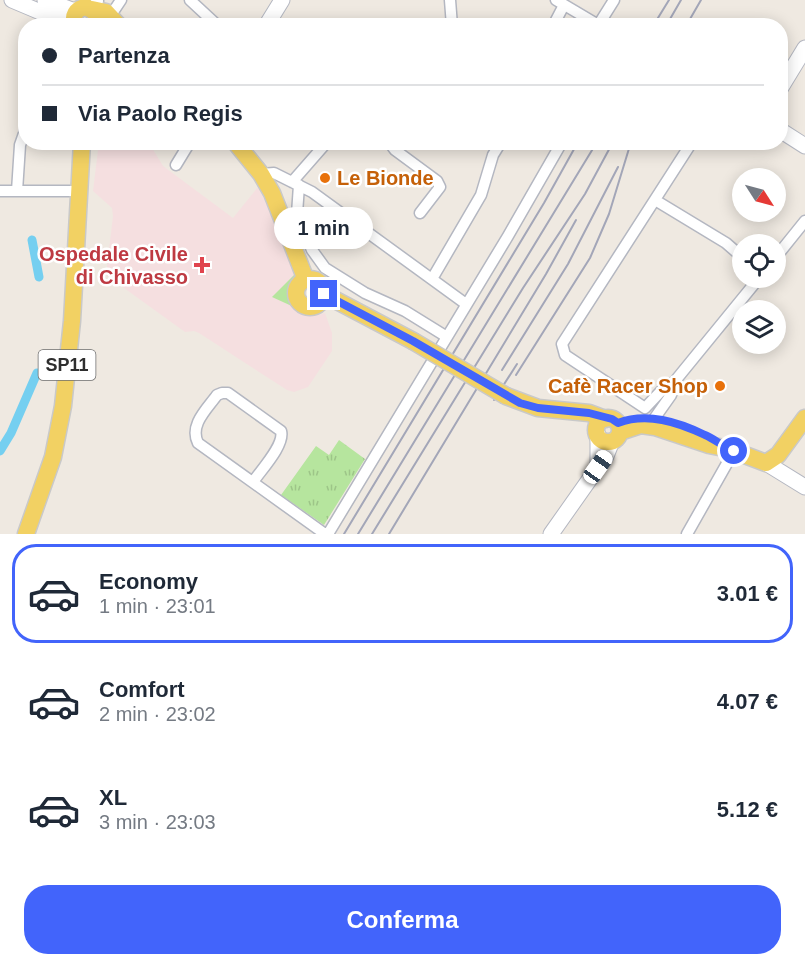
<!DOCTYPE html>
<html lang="it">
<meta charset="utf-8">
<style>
:root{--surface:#fff;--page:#f2f2f3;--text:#1f2937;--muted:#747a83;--line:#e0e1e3;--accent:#4264fb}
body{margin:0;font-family:Helvetica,sans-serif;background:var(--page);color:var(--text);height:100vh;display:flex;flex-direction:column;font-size:22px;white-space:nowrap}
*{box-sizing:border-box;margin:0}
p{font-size:20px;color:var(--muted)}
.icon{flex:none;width:33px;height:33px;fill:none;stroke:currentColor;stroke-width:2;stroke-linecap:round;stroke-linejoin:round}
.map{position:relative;height:534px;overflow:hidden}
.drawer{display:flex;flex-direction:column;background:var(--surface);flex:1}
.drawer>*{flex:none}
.guide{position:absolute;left:18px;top:18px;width:770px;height:132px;border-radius:24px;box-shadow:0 3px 15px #0003;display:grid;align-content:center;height:132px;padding:0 24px;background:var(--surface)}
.needle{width:39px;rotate:126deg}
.controls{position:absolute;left:732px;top:168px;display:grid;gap:12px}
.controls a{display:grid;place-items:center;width:54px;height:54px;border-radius:50%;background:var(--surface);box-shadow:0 3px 15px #0003;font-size:30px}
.end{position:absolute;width:27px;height:27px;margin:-14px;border:8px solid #4264fb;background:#fff;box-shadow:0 0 0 3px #fff}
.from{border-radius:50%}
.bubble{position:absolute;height:42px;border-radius:21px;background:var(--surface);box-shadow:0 3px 15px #0003;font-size:20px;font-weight:700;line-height:42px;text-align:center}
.car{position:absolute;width:18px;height:36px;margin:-18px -9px;border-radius:8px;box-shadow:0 0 4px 2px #0007;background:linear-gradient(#fff 24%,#345 0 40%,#fff 0 76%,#345 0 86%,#fff 0)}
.guide b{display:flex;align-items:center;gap:21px;height:57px;font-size:22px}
.guide b+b{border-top:2px solid var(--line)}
.guide i{width:15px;height:15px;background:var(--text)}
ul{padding:10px 0 0;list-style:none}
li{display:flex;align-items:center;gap:18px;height:99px;margin:0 12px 9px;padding:0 12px;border:3px solid transparent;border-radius:24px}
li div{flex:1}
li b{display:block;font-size:22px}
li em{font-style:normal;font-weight:700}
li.on{border-color:var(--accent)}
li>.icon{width:54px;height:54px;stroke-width:1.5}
.primary-button{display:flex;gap:12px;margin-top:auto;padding:12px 24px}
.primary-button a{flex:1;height:69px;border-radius:24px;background:var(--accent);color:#fff;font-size:24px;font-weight:700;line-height:69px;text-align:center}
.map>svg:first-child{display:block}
</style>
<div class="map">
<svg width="805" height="534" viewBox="0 0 805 534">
<defs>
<pattern id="park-tufts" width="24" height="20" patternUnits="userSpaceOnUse" patternTransform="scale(1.5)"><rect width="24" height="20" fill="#b6e59e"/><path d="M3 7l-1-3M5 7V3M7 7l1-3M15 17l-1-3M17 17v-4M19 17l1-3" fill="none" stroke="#9dc588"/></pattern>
</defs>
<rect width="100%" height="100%" fill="#efe9e1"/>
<!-- medical -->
<path fill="#f5dfe0" d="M99,142L149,143L163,166L233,218L258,187L292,255L300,278L294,291L295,298L303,308L310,309L319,315L325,313L332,333V351L308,387L294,392L287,390L199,333L194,331L185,332L106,275L113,216L112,208L93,191Z"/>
<!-- grass -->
<path fill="#b6e59e" d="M295,274L297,278C289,300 293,305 314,312L307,313L272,297Z"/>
<!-- park -->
<path fill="url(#park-tufts)" d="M339,440L365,459L324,525L281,495L316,446L329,455Z"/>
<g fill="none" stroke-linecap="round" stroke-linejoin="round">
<!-- canal -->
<path stroke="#75cff0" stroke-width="9" d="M32,240L39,277
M0,451L11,433L37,373"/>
<defs>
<path id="street" d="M96,0L98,1
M190,0L218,26
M450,0L452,26
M556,0L600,26
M111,15L121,0
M599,24L614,0
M553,26L564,5
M389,142L395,150L437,181L440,187L420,213
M176,165L190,142
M261,174L274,173L312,192L466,304
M292,182L327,142
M299,185L297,214L312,250L325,268L365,293L405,311L447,337
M0,191H79
M17,191L20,145L26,128
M655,200L726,243L742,257
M776,257L805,221
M432,279L481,195L493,155L501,142
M675,381L662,390L645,408L565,355L562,344L692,142
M654,419L671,395L675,381L759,278
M253,482C261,470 285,445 281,431L228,393H222L217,395C207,409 189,425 198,443L325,534
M328,534L508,236L562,142
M687,534L734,451"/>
<path id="secondary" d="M12,0L57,19L75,23
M45,0L72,10H77
M266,26L282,0
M780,89L805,48
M780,130L805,146
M598,435V464
M766,463L805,487
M551,534L606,456L612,441"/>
<path id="primary" d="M92,9L106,12L119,26
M76,26C71,16 76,8 86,7L95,12L97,20L94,26
M235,142L261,174L272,193L306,280
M296 293a14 14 0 1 1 28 0a14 14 0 1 1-28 0Z
M324,294L413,341
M506,396L538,408L589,413L605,419
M596 430a12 12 0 1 1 24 0a12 12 0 1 1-24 0Z
M620,432L641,425L655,427L709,445L729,449L766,463L778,455L805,418
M26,534L53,457L63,406L72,321L82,142"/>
</defs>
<!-- street casing -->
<use href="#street" stroke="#b4b7c1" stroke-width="13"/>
<!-- secondary casing -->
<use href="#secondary" stroke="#b4b7c1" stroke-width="17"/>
<!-- primary casing -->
<use href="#primary" stroke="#c9c9c9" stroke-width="19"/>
<!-- street -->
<use href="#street" stroke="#fff" stroke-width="10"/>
<!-- secondary -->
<use href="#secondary" stroke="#fff" stroke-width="15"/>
<!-- primary -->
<use href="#primary" stroke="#f2d163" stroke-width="16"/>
<!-- rail -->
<path stroke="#a3a6b8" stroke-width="2" d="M653,26L669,0
M666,26L681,0
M686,26L701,0
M502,370L568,264L618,167
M516,375L590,258L609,214L631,142
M494,400L517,364
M344,534L544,203L578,142
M358,534L597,142
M372,534L523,288L585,194L613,142
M389,534L546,274L576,220"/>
<defs>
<path id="primary-bridge" d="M413,341L506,396"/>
</defs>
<!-- primary-bridge casing -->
<use href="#primary-bridge" stroke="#c9c9c9" stroke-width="19" stroke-linecap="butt"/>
<!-- primary-bridge -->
<use href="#primary-bridge" stroke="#f2d163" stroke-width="16"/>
</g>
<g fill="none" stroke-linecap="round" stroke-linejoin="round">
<!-- route -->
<path stroke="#4264fb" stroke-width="8" d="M324,294L413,341L520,403L538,408L589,413L612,419L618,423C647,412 678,422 705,435C715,439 723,447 734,451"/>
</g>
<!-- markers -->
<g fill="#e8710a" stroke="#fff" stroke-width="2">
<circle cx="325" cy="178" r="6"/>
<circle cx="720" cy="386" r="6"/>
</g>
<path fill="#e0444e" stroke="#fff" stroke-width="2" d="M199 256h6v6h6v6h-6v6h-6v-6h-6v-6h6z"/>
<g text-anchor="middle" stroke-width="5" stroke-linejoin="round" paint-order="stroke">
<!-- shield labels -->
<rect fill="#fff" stroke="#6d6d6d" stroke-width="1.5" x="38.5" y="350" width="57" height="30" rx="4.5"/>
<g font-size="18" font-weight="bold" fill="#2e2e2e">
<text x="67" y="371">SP11</text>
</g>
<!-- food labels -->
<g font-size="20" font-weight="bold" fill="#c56008" stroke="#fff" text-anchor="start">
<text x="337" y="185">Le Bionde</text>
<text x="708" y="393" text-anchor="end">Cafè Racer Shop</text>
</g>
<!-- health labels -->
<g font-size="20" font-weight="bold" fill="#be3a42" stroke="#fff" text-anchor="end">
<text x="188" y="261">Ospedale Civile<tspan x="188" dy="23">di Chivasso</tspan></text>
</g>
</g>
</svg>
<div class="controls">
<a><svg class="needle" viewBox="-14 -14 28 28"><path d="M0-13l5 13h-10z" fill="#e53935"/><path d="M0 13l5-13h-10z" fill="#747a83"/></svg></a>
<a><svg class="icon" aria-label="locate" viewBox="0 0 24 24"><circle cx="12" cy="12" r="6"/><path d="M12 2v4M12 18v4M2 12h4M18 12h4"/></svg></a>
<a><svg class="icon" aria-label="layers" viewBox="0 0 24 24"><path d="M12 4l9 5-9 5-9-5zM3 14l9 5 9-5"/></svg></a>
</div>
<i class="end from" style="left:734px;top:451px"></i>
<i class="end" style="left:324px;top:294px"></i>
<div class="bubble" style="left:274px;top:207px;width:99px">1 min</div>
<i class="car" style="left:598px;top:467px;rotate:35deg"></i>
<div class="guide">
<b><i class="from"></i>Partenza</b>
<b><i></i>Via Paolo Regis</b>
</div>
</div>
<section class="drawer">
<ul>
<li class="on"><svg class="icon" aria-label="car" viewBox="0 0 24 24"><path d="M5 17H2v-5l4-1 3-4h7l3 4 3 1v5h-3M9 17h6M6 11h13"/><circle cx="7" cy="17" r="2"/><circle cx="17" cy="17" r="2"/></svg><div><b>Economy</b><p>1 min · 23:01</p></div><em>3.01 €</em></li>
<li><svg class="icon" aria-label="car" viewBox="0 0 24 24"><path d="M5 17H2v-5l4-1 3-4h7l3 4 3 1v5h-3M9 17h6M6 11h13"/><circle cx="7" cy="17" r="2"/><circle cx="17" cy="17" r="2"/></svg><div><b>Comfort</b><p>2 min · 23:02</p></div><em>4.07 €</em></li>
<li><svg class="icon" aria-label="car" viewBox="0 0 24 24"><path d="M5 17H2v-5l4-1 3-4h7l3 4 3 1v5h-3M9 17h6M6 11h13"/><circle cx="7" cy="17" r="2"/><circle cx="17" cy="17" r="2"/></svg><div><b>XL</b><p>3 min · 23:03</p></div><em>5.12 €</em></li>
</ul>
<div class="primary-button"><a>Conferma</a></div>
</section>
